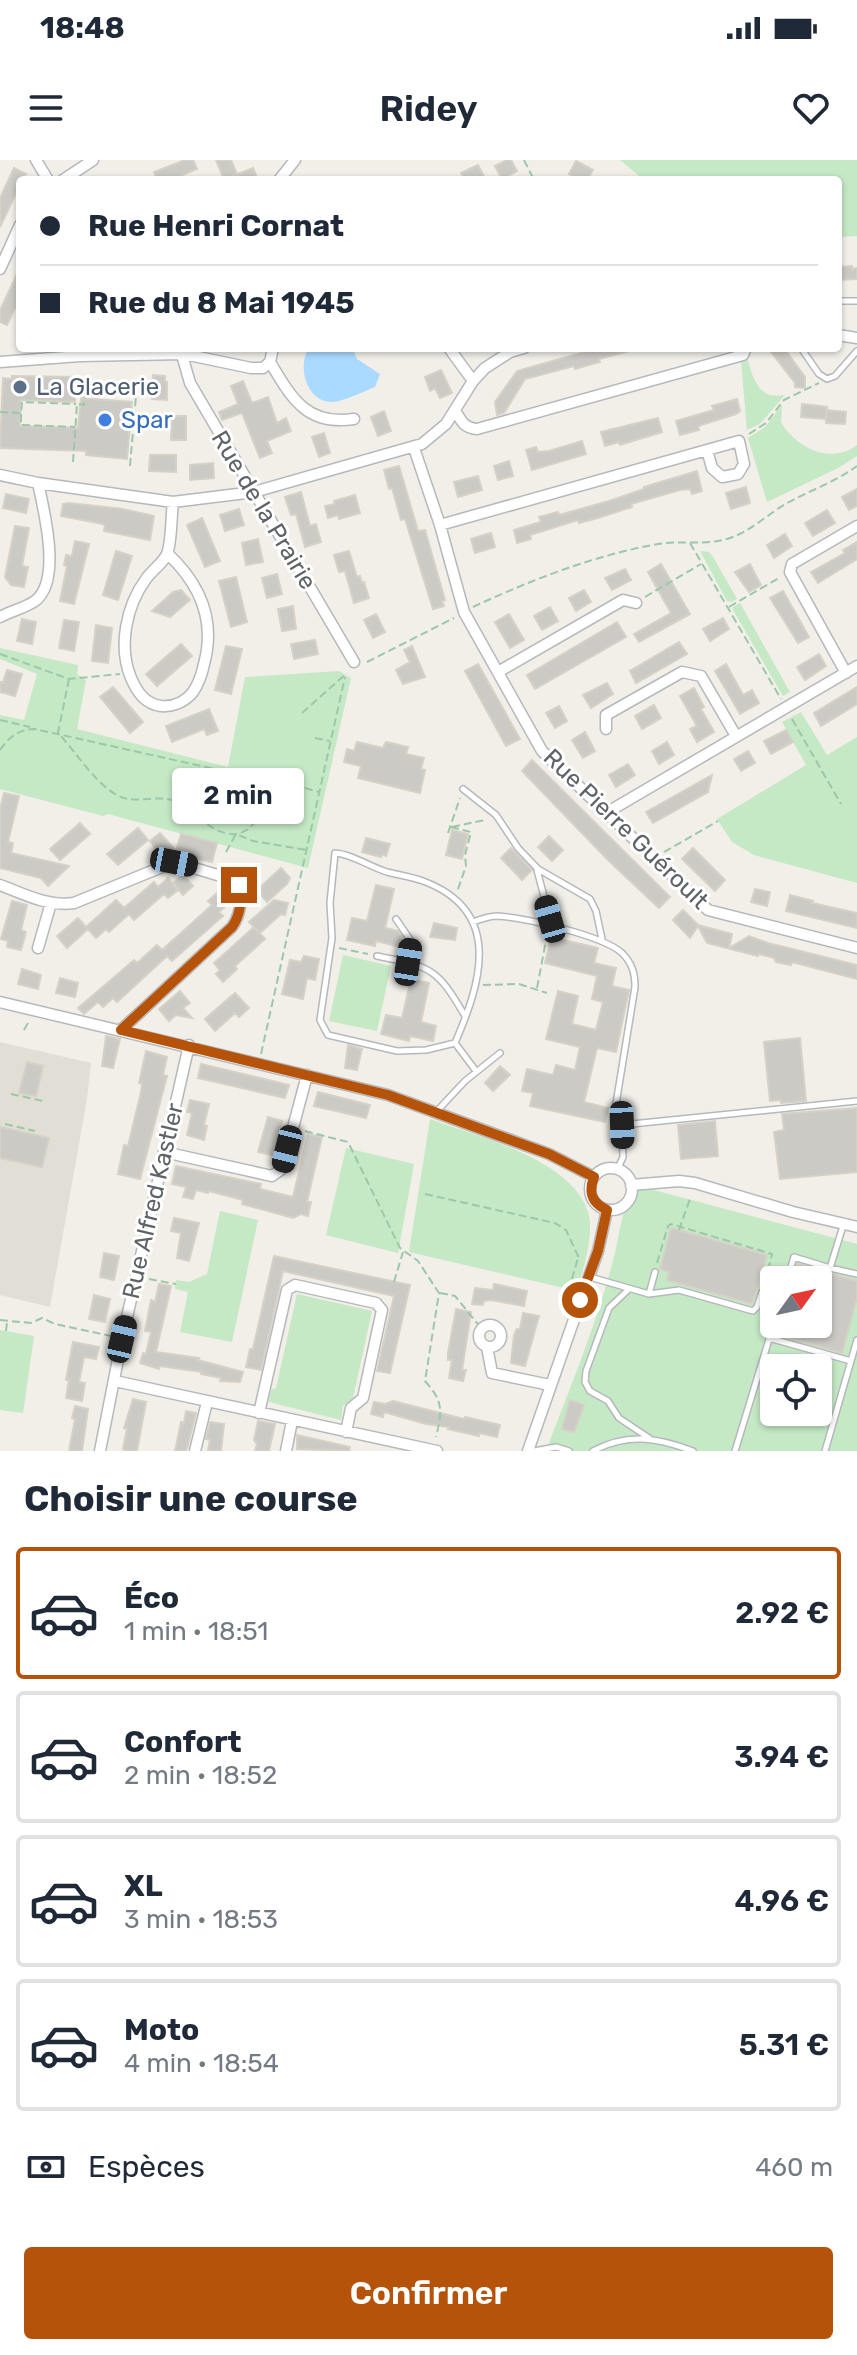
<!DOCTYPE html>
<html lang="fr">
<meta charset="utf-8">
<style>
:root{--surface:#fff;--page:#f6f6f7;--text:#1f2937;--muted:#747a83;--line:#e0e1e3;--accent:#b45309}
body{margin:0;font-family:Rubik,sans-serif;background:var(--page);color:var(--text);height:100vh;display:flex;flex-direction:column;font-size:30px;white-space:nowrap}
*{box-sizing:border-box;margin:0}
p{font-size:26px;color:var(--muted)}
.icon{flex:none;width:44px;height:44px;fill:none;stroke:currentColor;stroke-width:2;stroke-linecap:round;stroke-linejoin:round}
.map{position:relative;height:1291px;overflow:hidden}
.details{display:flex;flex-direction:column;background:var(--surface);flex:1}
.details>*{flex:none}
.guide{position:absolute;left:16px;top:16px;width:826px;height:176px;border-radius:8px;box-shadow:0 2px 6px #0004;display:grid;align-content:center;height:176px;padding:0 24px;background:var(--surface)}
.needle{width:52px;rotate:57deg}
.buttons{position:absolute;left:760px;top:1106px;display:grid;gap:16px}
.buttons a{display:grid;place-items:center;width:72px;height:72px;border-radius:8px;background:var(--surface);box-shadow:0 2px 6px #0004;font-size:40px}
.end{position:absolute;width:36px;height:36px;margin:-18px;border:10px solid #b45309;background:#fff;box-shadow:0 0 0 4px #fff}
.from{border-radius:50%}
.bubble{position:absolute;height:56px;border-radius:8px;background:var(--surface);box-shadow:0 2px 6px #0004;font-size:26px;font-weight:600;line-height:56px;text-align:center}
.car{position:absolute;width:24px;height:48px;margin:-24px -12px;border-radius:10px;box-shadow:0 0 6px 2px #0007;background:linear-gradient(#222 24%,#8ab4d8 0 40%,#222 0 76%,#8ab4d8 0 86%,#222 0)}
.guide b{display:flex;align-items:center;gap:28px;height:76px;font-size:30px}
.guide b+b{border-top:2px solid var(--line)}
.guide i{width:20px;height:20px;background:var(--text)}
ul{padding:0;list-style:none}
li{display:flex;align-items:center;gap:24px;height:132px;margin:0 16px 12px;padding:0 8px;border:4px solid var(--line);border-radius:8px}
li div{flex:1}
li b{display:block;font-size:30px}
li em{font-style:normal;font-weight:600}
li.active{border-color:var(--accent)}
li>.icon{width:72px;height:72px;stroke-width:1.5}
h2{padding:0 24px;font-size:36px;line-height:96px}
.pay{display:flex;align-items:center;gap:20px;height:88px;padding:0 24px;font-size:30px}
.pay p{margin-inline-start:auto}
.button{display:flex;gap:16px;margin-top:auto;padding:16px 24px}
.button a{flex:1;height:92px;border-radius:8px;background:var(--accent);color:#fff;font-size:32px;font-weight:600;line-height:92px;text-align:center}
.status{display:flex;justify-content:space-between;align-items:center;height:56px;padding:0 40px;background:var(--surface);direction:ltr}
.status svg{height:22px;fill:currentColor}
header{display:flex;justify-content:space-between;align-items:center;height:104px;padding:0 24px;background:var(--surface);font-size:36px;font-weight:600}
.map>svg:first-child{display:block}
</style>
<div class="status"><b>18:48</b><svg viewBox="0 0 49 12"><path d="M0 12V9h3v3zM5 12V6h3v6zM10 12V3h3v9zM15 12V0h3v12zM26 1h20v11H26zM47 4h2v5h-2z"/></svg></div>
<header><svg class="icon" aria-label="menu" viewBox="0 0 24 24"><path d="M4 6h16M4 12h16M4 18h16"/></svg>Ridey<svg class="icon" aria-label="heart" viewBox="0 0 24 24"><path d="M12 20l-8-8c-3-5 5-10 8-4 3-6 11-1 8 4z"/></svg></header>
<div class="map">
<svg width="857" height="1291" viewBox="0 0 857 1291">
<rect width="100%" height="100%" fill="#f1efe8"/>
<!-- education -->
<path fill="#e1ded6" d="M0,882L91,903L87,939L50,1147L0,1135Z"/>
<!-- green -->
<path fill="#c5e8c5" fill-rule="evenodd" d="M620,0H857V76L838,77V20H644Z
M747,198C754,220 758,240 785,235L760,264L747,270L741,201Z
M782,245L781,262C796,288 831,305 857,285V296L838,308L767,342L748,278L765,267Z
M700,391L709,392L713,397L737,439L731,442L727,441Z
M740,443L790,532L783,536L733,450V447Z
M0,488L78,505L77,514L86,520L77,569L228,607L245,517L339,511L351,518L308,708L108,654L103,656L0,629V555L24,560L37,514L0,499Z
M801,552L827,595L857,577V723L754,695L732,682L717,659L806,605L782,562Z
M343,795L391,806L377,871L329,861Z
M430,959C478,977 585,1002 590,1063C591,1085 583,1110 577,1131L409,1092Z
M346,988L414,1004L398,1093L326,1075Z
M635,1028L650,1029L857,1084V1291H546C570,1227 597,1164 614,1097C619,1079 623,1039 635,1028ZM774,1120H818V1164H774ZM774,1208H818V1252H774Z
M220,1051L258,1060L232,1182L180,1172L188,1132L175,1129L176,1120L189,1122L207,1114Z
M297,1134L372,1151L353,1238L343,1246L341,1260L269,1242L271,1230L276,1228Z
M0,1170L34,1176L23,1253L0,1250Z"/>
<!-- water -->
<path fill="#aadaff" d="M309,188H352L357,199L380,214L375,227C365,231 342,242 332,242C306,242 297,205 309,188Z"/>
<!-- building -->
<path fill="#cccac5" stroke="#d6d1c6" stroke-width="2" d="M185,0H193L197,9L170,20H157L154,12Z
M216,0H231L237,14L224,19Z
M507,0H511L517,11L502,19L495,6Z
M576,1L593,10L587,20H580L569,14Z
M478,5L486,20H465L461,13Z
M14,8L26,14L20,20V25L0,67V38Z
M253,8L258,20H223Z
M852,106V109L857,108V119L838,120V107Z
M20,108V138L7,165L0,162V150Z
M598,188H628L629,191L599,199L600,202L585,206L575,209L574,206L525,219L504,253L497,255L495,242L517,211Z
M768,188H784L805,217V228L795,227V223Z
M441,210L452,233L440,238L435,228L430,231L425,217Z
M153,215L165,216V222H167V240L152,239Z
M12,216L76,217L75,242L21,240L20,266L78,268L81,238L132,242L127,299L86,295V291L0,288L3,218L12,219Z
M243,221L252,243L268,237L277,263L286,258L291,271L267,281L272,293L260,298L242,253L222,260L219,252L238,244L231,226Z
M737,239L740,251L736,254L698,266L699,270L680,275L676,261L714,250L712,246Z
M802,244L827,247L826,259L801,257Z
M826,250L846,252L845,264L826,263Z
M384,251L391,271L378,276L371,257Z
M172,256H186V280H171Z
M658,258L662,272L620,285L619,282L605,286L601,272Z
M324,273L330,293L319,297L312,277Z
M582,281L586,294L532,310L526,290L536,287L538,292L549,291Z
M150,295H176V312L149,311Z
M509,301L513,316L498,320L494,306Z
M213,303L214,318L190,320V305Z
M399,306L418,371L425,370L445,440L442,441L444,446L433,449L405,359L401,360L392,328L389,329L384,310Z
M697,311L702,331L692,334L690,329L680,330L631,344L632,347L598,358L579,363L578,360L530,375L531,379L517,383L514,370L541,362L539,357L558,352L559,355L609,341L644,329V327Z
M478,316L482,330L458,337L454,322Z
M746,327L750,343L731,349L726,333Z
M857,329V346L849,350L842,337Z
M301,332L310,366L316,364L321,382L305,387L296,354L291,355L285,337Z
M6,334L29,339L26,353L3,348Z
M355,335L360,353L339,359L338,355L328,358L325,346L335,344L334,341Z
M69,343L123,349L154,356L150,380L104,371L105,365L103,364L61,356L63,344Z
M239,349L244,365L225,371L220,355Z
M827,350L835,363L813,376L805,363Z
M202,358L220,401L205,407L187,365Z
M15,366L29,368L22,406L28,407L24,427L11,425L5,417Z
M491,373L495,387L475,393L471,379Z
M785,374L792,386L774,398L767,385Z
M258,379L263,402L246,405L242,383Z
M75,381L89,384L74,444L60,441L67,406L64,405L66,395L72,396Z
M857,382V399L818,423L811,412L845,393L843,390Z
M116,391L132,396L118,440L103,435Z
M349,391L357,417L360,416L362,423L364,422L369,438L354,443L345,411L339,412L334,395Z
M661,404L690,454L639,482L634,474L671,453L648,412Z
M750,404L761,425L749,432L735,412Z
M625,409L631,420L612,430L605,418Z
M277,414L282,434L267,438L262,418Z
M236,417L247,462L231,467L219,421Z
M181,430L190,440L170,457L152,451L173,432Z
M584,430L591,442L576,451L569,438Z
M783,431L809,477L798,483L770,438Z
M293,446L296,469L282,471L278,449Z
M550,447L558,461L542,470L534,456Z
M376,454L385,472L373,478L364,460Z
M509,454L524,480L510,488L495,462Z
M723,458L729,469L710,481L703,469Z
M22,459L36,462L32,484L17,481Z
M64,460L79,462L74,491L59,488Z
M617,462L626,477L535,529L527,515Z
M96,465L112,468L108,503L92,501Z
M315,480L318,494L294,499L291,484Z
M679,482L687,494L636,523L630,511Z
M181,484L192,496L157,526L146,514Z
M226,486L242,489L231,534L215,530Z
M412,486L425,517L403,524L396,510L410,502L404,490Z
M819,494L826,506L805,520L797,507Z
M478,504L520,579L506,586L465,511Z
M726,504L743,535L752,530L759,543L740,554L715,511Z
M7,510L22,514L15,536L0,532V522H3Z
M607,523L613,534L591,548L583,535Z
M113,527L143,562L130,573L100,537Z
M857,527V544L821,566L814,553Z
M694,528L704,547L701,549L714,572L697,582L690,569L697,566L680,536Z
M654,545L661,558L642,569L635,556Z
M559,546L567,561L555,568L546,553Z
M209,549L218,571L207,575L204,569L172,582L166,566Z
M786,570L793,582L771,594L764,581Z
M585,572L595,591L583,598L572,580Z
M357,582L383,588L386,582L408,587L406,594L424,598L421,609L425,610L420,633L358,618L361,606L344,602L347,589L354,591Z
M667,582L674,595L659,604L652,591Z
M748,591L755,603L741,611L734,599Z
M532,600L670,737L659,748L609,701L522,611Z
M628,604L635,615L616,627L609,615Z
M712,615L708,632L653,663L646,652Z
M4,633L19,636L8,682L13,683L11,693L69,706L48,726L41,718L0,708V649Z
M80,663L90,674L60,700L50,689Z
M138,668L148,680L118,705L107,694Z
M452,670L468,674L462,699L446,695Z
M160,673L176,691L181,674L217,683L212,702L156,689L150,681Z
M549,676L563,690L552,701L538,687Z
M366,678L390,684L386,696L382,694L381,697L362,692Z
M511,688L532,710L522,720L501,698Z
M693,688L725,720L715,731L682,699Z
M281,708L290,718L287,724L267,742L257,730Z
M183,715L193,726L183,735L173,723Z
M168,718L178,730L168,738L164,734L134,760L129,754L109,772L106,769L96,778L88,769L67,788L57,776L78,758L86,767L116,740L124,748L154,722L158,727Z
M376,725L394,729L385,768L398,771L402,777L400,787L376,781L375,786L347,780L352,758L367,761Z
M755,729L770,732L767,746L751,742Z
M218,732L229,743L219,752L223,756L172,801L167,796L117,842L113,838L103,847L98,842L84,854L78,848L134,800L137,803L157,785L162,790L212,745L208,741Z
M790,735L813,741L812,743L857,753V768L786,751Z
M274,740L288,743L285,755L281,754L260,773L249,762Z
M12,741L27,745L21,770L26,772L21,790L7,787L8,781L1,779Z
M683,750L698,765L732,774L729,788L749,776L768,783L857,805V819L792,802L791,805L776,802L774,798L759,794L758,796L707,783L698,766L690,778L673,760Z
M434,763L457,768L455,780L430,777Z
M254,767L265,779L235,806L237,809L223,822L216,814L220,810L214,803Z
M551,777L598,788L594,803L616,808L612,826L629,830L616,892L597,888L584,942L608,948L605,962L530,946L533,933L522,931L527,909L553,915L556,905L575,910L580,887L546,879L558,831L578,836L572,864L596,870L603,842L592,839L597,816L545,803Z
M304,796L319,799L315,820L307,818L303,839L282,834L290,800L301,802Z
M22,809L41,815L38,829L18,824Z
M60,818L78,823L75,837L56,833Z
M411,819L429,823L421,862L436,866L433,881L410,876L409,881L381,874L386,855L402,858Z
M180,831L190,843L183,848L192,858L176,855L169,861L159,849Z
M235,833L249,848L239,857L235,853L215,871L205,859Z
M106,876L120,879L113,908L102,906Z
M800,878L806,941L781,943V940L770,941L764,882Z
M348,885L362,889L357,910L345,908Z
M146,891L167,897L163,915L167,916L140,1019L118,1014L124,985L128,986L141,932L142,924L139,923Z
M27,902L43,906L36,936L19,933Z
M201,904L289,925L285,938L198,918Z
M500,906L510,915L493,931L485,923Z
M318,932L370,945L366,958L314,946Z
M190,940L209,944L204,965L207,966L204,980L187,975L192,953L187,952Z
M857,948V1012L780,1019L774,972L784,970L782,954Z
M268,957L282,961L272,995L258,992Z
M715,961L718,996L681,999L678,965Z
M0,967L49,978L42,1007L0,998Z
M308,974L322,977L307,1042H311L308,1056L301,1054L293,1058L242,1044L243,1040L209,1031L208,1033L196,1030L193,1039L183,1037L186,1027L172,1024L176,1006L261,1024L260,1029L293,1037Z
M174,1058L199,1063L189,1101L177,1098L181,1073L171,1071Z
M671,1068L767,1095L752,1144L667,1120L669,1112L660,1109Z
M104,1093L119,1096L114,1120L100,1117Z
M274,1096L410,1125L390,1213L377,1211L394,1136L283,1111L261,1210L246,1207L250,1189H253Z
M798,1104L857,1121V1138L842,1193L776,1174L780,1164H818V1120H793Z
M159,1124L171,1126L156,1192L199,1198L198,1200L243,1212L240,1222L220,1221L221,1218L201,1214L202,1212L160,1206L159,1209L140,1203L143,1193L146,1194L151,1172L145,1171L151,1140L155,1142Z
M494,1124L527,1131L524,1146L491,1140L484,1141L483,1145L472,1144L475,1128L493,1130Z
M94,1135L110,1139L105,1162L89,1159Z
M456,1149L471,1152L462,1210H466L463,1221L449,1218L452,1200H448V1193Z
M523,1153L539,1156L525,1206L511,1203L514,1175L517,1169H520Z
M73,1182L99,1187L96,1199L84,1197L79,1222L85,1223L82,1241L66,1238L69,1220H66Z
M133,1239L146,1242L137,1291H125L123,1289L127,1269L124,1268Z
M570,1240L584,1245L574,1272L562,1269Z
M393,1241L464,1259L465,1257L500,1265L497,1277L479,1273V1276L448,1269L449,1267L426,1264L384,1252L383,1257L371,1254L374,1242L385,1244Z
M75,1246L88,1249L82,1291H69L75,1259L72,1258Z
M186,1251L196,1253L188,1285L186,1291H175L181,1262L184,1263Z
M258,1261L275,1264L269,1291H255L257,1284L254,1280Z
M210,1262L224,1264L221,1291H208L210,1280L206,1279Z
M297,1275L350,1287L349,1291L297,1289Z"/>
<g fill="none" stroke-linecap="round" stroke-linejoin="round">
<defs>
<path id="lane" d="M838,141H857
M801,188L819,214L827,219L835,216L857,191
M463,629L496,655L518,688L538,709L590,739L596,751L602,779
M335,693C352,694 368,706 387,712C399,715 412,717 423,721C504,751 481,823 455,883L426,890L397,891L328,875L320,860L332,778L330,743Z
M537,710L550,759L549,766
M396,759L411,781L408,802
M473,762C481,759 489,756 497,756C523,757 604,776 622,793C632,803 635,813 635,827L615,950L616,958L622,965
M377,796C432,807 437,808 465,856
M455,883L476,911
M437,951L465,921L500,893
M618,1008L623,997L622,965L857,941
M830,1108L857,1114
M590,1117L649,1134L655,1112
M787,1120L794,1097L830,1108L843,1066
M629,1129L609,1148L586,1211L585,1222L590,1231L608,1241L619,1258L649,1278
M649,1134L679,1130L753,1151L757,1147L762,1132
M769,1178L851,1201
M534,1291L556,1287L569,1291
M593,1291C628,1272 658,1278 693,1291
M735,1291L774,1163
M825,1291L857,1180"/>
<path id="street" d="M36,0L48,20
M63,20L93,0
M279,20L295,0
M0,109L20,65
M838,175L857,178
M180,188L190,223L354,502
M449,188L473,221
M0,202L80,196L184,194L251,208H263L270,202L273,188
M270,202C292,239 307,266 354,259
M455,250C461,261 464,268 477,269L743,195L746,188
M414,288L440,365L464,452L542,591L708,750L857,788
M0,315L38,323L173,342L254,332L422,284L446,264L473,221L485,208L510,192L524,188
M440,365L739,281L744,304L738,314L722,317L712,308L707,290
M168,394C200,424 216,460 204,504C202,514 199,523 193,532C185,542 173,547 161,546C145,544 137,532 131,518C118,487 126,446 146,419C152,410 166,401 168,391C172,375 171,357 173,342
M0,457C11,451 25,448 35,441C62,421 44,351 38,323
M498,512L623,440L636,443
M846,513L790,412L792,404L857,366
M606,569V555L682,512L701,516L736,576
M606,653L857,506
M0,725C24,734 48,747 74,743L174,702L234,720L239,725C243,738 240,756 232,767L121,870
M38,788L51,743
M0,842L388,935L549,994L594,1017
M164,992L272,1016L282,1009L307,915
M590 1029a21 21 0 1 1 42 0a21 21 0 1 1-42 0Z
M631,1025L679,1021L695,1023L793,1052L857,1067
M479 1176a11 11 0 1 1 22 0a11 11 0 1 1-22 0Z
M487,1187L492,1213L550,1225
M115,1221L437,1291
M259,1253L287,1130L295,1125L376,1143L382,1150L363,1238L351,1248L346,1272
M100,1291L122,1179L189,885
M195,1291L207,1242
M286,1291L292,1261
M528,1291L598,1091L607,1050"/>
</defs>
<!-- lane casing -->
<use href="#lane" stroke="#b5b8bc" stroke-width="8"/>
<!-- street casing -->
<use href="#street" stroke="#b5b8bc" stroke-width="13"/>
<!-- path -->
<path stroke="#9cc7a9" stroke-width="2" stroke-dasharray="8 4" stroke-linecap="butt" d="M524,0L534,20
M0,252L21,253L22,242L76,244
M21,254V265L75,267
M749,274L766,263L784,240L819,223
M73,302L77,244L84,245L86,226L92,219
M130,306L136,236L133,223
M690,383L781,539
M645,437L701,404
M473,447C531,420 595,395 658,384C682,380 707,386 730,378C751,371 768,354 787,343C811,330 835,322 857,306
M729,447L779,418
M0,494L69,519L120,514
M367,502L454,458
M69,519L58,573C76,591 102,636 129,639C145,641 163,635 178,642C191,649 200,660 213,668C248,688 263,655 269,627
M302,553L347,513
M792,559L841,644
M0,560L30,567
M315,578L330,581
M0,590C9,577 19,569 35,569L237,614
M305,628L319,632
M451,667L471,672L465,695L466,706L457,732
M452,667L485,660
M448,673L460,638
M226,692L236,674L253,681L307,690
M664,692L718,661
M339,788L368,794
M483,825L519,824L547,833
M537,828L547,775
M24,870L29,861
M261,894L345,517
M11,934L43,941
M5,964L35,971
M305,971L348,982L400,1088L418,1101L439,1133L425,1221C444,1242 442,1251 436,1277
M425,1034L555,1063L566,1070L578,1096L582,1098
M679,1070L691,1036
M657,1103L668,1066L671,1064L772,1094L765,1122
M149,1119L176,1124
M572,1119L578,1098
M394,1122L403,1092
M440,1133L455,1136L481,1168
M0,1160L31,1163L42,1158L55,1164L111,1176
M6,1171L7,1162"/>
<!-- lane -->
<use href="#lane" stroke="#fff" stroke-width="5"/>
<!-- street -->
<use href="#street" stroke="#fff" stroke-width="10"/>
</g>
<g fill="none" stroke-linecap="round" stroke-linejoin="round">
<!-- route -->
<path stroke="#b45309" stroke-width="10" d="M239,725C243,738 240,756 232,767L121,870L388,935L549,994L594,1017C588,1033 592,1043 607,1050L598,1091L580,1140"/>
</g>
<!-- markers -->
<circle fill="#5c6f8a" stroke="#fff" stroke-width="3" cx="20" cy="227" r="8"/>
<circle fill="#3f7fe0" stroke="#fff" stroke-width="3" cx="105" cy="260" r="8"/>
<g text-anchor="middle" stroke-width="6" stroke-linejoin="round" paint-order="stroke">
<!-- service labels -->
<g font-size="24" fill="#4e5e75" stroke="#fff" text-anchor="start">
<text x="36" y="235">La Glacerie</text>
</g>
<!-- shop labels -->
<g font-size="24" fill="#366cbe" stroke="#fff" text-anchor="start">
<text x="121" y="268">Spar</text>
</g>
<!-- street labels -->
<g font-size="24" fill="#5f6368" stroke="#fff">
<text transform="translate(264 350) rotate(59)" y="8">Rue de la Prairie</text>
<text transform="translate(626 669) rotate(44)" y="8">Rue Pierre Guéroult</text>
<text transform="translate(153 1041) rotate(-77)" y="8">Rue Alfred Kastler</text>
</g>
</g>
</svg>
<div class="buttons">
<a><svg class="needle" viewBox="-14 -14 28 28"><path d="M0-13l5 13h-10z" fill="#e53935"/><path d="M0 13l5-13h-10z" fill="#747a83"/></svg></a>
<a><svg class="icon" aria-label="locate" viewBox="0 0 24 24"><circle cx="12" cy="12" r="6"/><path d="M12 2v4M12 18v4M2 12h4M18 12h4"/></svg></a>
</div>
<i class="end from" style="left:580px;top:1140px"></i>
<i class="end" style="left:239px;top:725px"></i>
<div class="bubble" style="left:172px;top:608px;width:132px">2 min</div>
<i class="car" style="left:174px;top:702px;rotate:101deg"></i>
<i class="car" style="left:550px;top:759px;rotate:344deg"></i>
<i class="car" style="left:408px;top:802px;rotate:9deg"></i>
<i class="car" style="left:622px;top:965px;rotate:178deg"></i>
<i class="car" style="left:287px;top:989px;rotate:194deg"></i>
<i class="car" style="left:122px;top:1179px;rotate:13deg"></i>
<div class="guide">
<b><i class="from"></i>Rue Henri Cornat</b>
<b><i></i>Rue du 8 Mai 1945</b>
</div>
</div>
<section class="details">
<h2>Choisir une course</h2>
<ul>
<li class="active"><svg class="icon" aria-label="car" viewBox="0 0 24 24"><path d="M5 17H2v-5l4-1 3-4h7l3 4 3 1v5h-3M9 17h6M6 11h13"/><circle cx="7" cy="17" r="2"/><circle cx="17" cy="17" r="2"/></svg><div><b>Éco</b><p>1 min · 18:51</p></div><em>2.92 €</em></li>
<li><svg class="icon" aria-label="car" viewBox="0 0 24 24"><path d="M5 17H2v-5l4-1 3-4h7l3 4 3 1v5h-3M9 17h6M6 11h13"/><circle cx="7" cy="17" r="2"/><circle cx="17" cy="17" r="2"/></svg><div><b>Confort</b><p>2 min · 18:52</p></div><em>3.94 €</em></li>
<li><svg class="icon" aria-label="car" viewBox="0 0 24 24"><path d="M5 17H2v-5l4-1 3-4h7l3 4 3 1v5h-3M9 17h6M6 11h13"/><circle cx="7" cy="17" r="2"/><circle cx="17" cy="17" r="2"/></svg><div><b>XL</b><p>3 min · 18:53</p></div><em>4.96 €</em></li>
<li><svg class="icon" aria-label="car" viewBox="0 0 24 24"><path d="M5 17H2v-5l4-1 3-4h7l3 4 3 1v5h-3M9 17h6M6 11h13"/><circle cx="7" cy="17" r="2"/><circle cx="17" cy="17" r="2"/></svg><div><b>Moto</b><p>4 min · 18:54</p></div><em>5.31 €</em></li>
</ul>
<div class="pay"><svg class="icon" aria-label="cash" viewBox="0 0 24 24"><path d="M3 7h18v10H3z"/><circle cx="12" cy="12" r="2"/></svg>Espèces<p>460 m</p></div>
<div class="button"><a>Confirmer</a></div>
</section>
